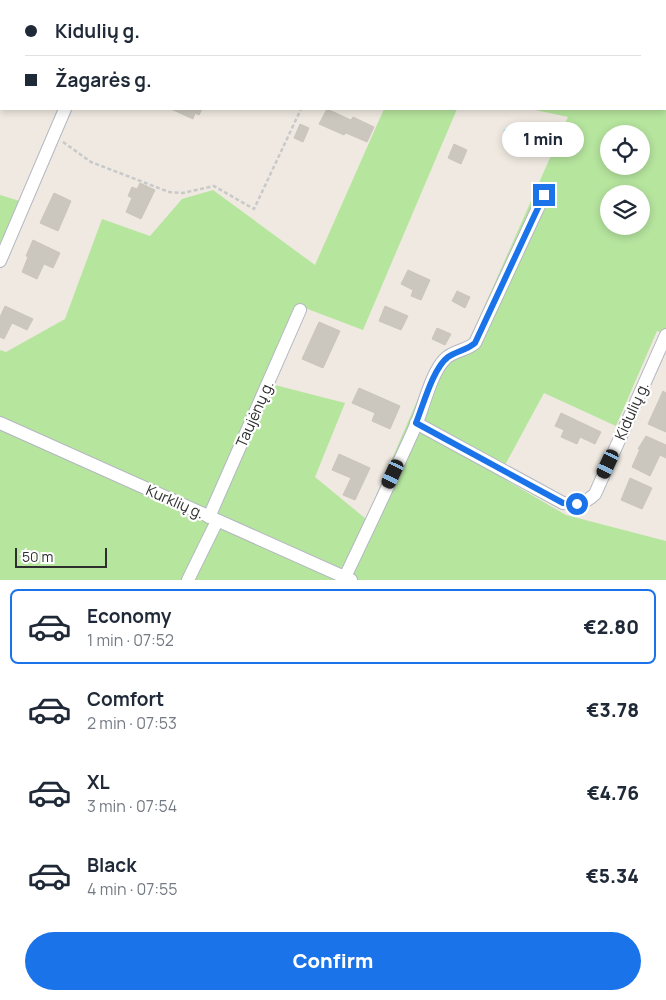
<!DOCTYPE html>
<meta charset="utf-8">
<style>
:root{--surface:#fff;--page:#f2f2f3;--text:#1f2937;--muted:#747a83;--line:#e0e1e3;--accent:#1a73e8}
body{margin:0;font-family:Manrope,sans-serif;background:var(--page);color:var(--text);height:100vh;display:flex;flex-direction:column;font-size:19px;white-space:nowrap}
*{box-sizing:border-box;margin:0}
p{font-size:16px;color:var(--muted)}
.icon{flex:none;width:28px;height:28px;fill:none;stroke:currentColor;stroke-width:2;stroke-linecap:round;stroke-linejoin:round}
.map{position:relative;height:580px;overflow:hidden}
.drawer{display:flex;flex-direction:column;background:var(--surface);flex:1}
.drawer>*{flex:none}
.top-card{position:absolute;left:0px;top:0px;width:666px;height:110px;box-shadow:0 2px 8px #0003;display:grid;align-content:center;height:110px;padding:0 25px;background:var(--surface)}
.controls{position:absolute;left:600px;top:125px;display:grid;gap:10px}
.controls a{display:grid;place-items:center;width:50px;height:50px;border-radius:50%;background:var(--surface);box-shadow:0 2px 8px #0003;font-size:25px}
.scale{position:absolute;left:15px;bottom:12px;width:92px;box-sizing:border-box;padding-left:5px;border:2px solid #2e2e2e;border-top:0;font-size:14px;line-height:18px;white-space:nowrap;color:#2e2e2e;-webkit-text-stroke:4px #fff;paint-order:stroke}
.end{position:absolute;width:22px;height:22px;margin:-11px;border:6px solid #1a73e8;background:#fff;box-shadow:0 0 0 2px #fff}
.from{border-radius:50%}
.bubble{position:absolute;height:35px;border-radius:18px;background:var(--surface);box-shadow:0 2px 8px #0003;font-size:16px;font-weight:800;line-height:35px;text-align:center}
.car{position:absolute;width:15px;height:30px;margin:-15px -8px;border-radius:6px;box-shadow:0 0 4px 1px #0007;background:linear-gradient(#222 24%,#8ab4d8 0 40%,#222 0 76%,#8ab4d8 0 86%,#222 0)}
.top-card b{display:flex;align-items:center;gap:18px;height:48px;font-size:19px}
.top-card b+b{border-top:1px solid var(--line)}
.top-card i{width:12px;height:12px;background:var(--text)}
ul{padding:9px 0 0;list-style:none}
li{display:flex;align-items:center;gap:15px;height:75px;margin:0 10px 8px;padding:0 15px;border:2px solid transparent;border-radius:8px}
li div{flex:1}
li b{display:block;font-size:19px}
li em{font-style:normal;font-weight:800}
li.active{border-color:var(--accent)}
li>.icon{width:45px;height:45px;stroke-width:1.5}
.primary-button{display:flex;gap:10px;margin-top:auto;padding:10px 25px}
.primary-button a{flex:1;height:58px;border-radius:30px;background:var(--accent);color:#fff;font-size:20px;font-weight:800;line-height:58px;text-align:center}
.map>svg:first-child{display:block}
</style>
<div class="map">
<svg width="666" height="580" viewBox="0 0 666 580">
<rect width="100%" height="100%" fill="#efe9e1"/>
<!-- green -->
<path fill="#b6e59e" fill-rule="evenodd" d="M0,0H666V334L657,331L616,426L544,393L499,476L566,515L666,541V580H0V350L6,352L65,319L102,219L150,236L182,199L213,190L315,265L384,109H457L363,330L305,308L271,384L345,403L315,477L366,519L433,364L470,339L568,117L531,109H665V1H1V33ZM609,134H641V166H609ZM609,194H641V226H609Z
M0,195L20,201L0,246Z"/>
<!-- water -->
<path fill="#75cff0" d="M512,126L521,129L523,137C517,143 509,140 503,135L504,130Z"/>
<!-- building -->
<path fill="#cbc7bf" stroke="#cbc5ba" d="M171,109H202L199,115L195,113L193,119Z
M327,109L351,120L353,117L374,127L367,142L346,133L344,135L319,124Z
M300,124L309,128L303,142L294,138Z
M454,144L467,150L461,164L448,158Z
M140,183L155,190L141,219L126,212L132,198L128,196L132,187L137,189Z
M54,193L71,201L58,231L40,223Z
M33,240L60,253L53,268L44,264L37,279L22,272L28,257L26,256Z
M408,270L430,280L421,300L411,296L413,290L401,284Z
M457,291L470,297L465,308L452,301Z
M5,306L33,319L27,330L12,323L4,339L0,337V317Z
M385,306L408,316L401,330L379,321Z
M319,322L340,331L323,368L302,359Z
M437,328L451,334L445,345L432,339Z
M359,388L400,406L390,429L372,421L375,413L352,403Z
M663,391L666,393V432L648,424Z
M561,413L601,432L595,444L580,437L577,444L561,437L564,430L555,426Z
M646,436L666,445V458L660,455L650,476L632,467L640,449H638Z
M339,454L370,468L355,500L343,495L351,478L332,470Z
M630,478L652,488L642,509L621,500Z"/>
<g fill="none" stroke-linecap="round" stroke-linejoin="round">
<defs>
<path id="street" d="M0,40L1,41
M0,261L65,109
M0,423L351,580
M416,423L563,503C576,504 585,504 595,494L666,335
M209,517L300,310
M345,577C369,527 393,476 416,425C424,406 431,373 445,359C454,350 466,351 475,343L544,195
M188,580L217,521"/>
</defs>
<!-- street casing -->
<use href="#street" stroke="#b4b7c1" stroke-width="14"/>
<!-- path -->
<path stroke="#c9c9c9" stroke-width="2.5" stroke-dasharray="4 2.5" stroke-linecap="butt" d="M639,0V1
M464,1L465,0
M574,1L575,0
M0,23L1,24
M665,38L666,39
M63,142L91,162L169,192L183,193L214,186L254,209L301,109"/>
<!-- street -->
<use href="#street" stroke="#fff" stroke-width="12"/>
</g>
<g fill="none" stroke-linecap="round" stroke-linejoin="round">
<!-- route -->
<path stroke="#1a73e8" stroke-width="6" d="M544,195L475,343C467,350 457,351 448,357C433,368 423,406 416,423L563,503L577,504"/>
</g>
<g text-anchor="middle" stroke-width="4.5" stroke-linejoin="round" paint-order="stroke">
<!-- street labels -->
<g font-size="15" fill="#2e2e2e" stroke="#fff">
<text transform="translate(632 411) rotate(-66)" y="5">Kidulių g.</text>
<text transform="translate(255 414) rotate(-66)" y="5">Taujėnų g.</text>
<text transform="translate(175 502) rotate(24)" y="5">Kurklių g.</text>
</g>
</g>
</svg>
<div class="controls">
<a><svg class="icon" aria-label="locate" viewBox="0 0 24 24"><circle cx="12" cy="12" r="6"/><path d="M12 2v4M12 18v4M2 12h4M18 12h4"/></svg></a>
<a><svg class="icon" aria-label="layers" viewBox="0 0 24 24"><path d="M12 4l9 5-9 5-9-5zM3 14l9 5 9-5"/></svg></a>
</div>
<div class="scale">50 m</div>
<i class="end from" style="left:577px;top:504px"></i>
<i class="end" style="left:544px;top:195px"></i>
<div class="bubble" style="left:502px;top:122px;width:82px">1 min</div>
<i class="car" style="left:608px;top:464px;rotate:205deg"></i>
<i class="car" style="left:393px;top:474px;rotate:205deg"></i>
<div class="top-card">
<b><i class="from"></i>Kidulių g.</b>
<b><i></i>Žagarės g.</b>
</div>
</div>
<section class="drawer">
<ul>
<li class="active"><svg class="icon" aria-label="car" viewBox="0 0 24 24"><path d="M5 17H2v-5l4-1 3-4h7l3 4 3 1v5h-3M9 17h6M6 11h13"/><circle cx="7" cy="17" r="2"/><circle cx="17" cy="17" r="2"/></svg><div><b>Economy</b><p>1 min · 07:52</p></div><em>€2.80</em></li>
<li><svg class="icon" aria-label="car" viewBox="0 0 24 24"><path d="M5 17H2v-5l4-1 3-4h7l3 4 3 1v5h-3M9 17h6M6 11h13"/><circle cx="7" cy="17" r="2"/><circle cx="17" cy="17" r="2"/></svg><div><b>Comfort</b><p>2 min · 07:53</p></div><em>€3.78</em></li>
<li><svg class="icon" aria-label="car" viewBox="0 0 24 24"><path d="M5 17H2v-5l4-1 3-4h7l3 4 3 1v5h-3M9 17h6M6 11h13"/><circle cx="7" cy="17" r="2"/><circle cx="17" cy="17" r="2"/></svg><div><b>XL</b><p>3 min · 07:54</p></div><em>€4.76</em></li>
<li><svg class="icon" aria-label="car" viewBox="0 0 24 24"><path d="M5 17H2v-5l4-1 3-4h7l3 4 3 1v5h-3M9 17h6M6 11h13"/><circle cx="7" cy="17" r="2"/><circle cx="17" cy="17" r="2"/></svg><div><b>Black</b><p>4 min · 07:55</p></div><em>€5.34</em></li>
</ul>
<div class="primary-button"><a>Confirm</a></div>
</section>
